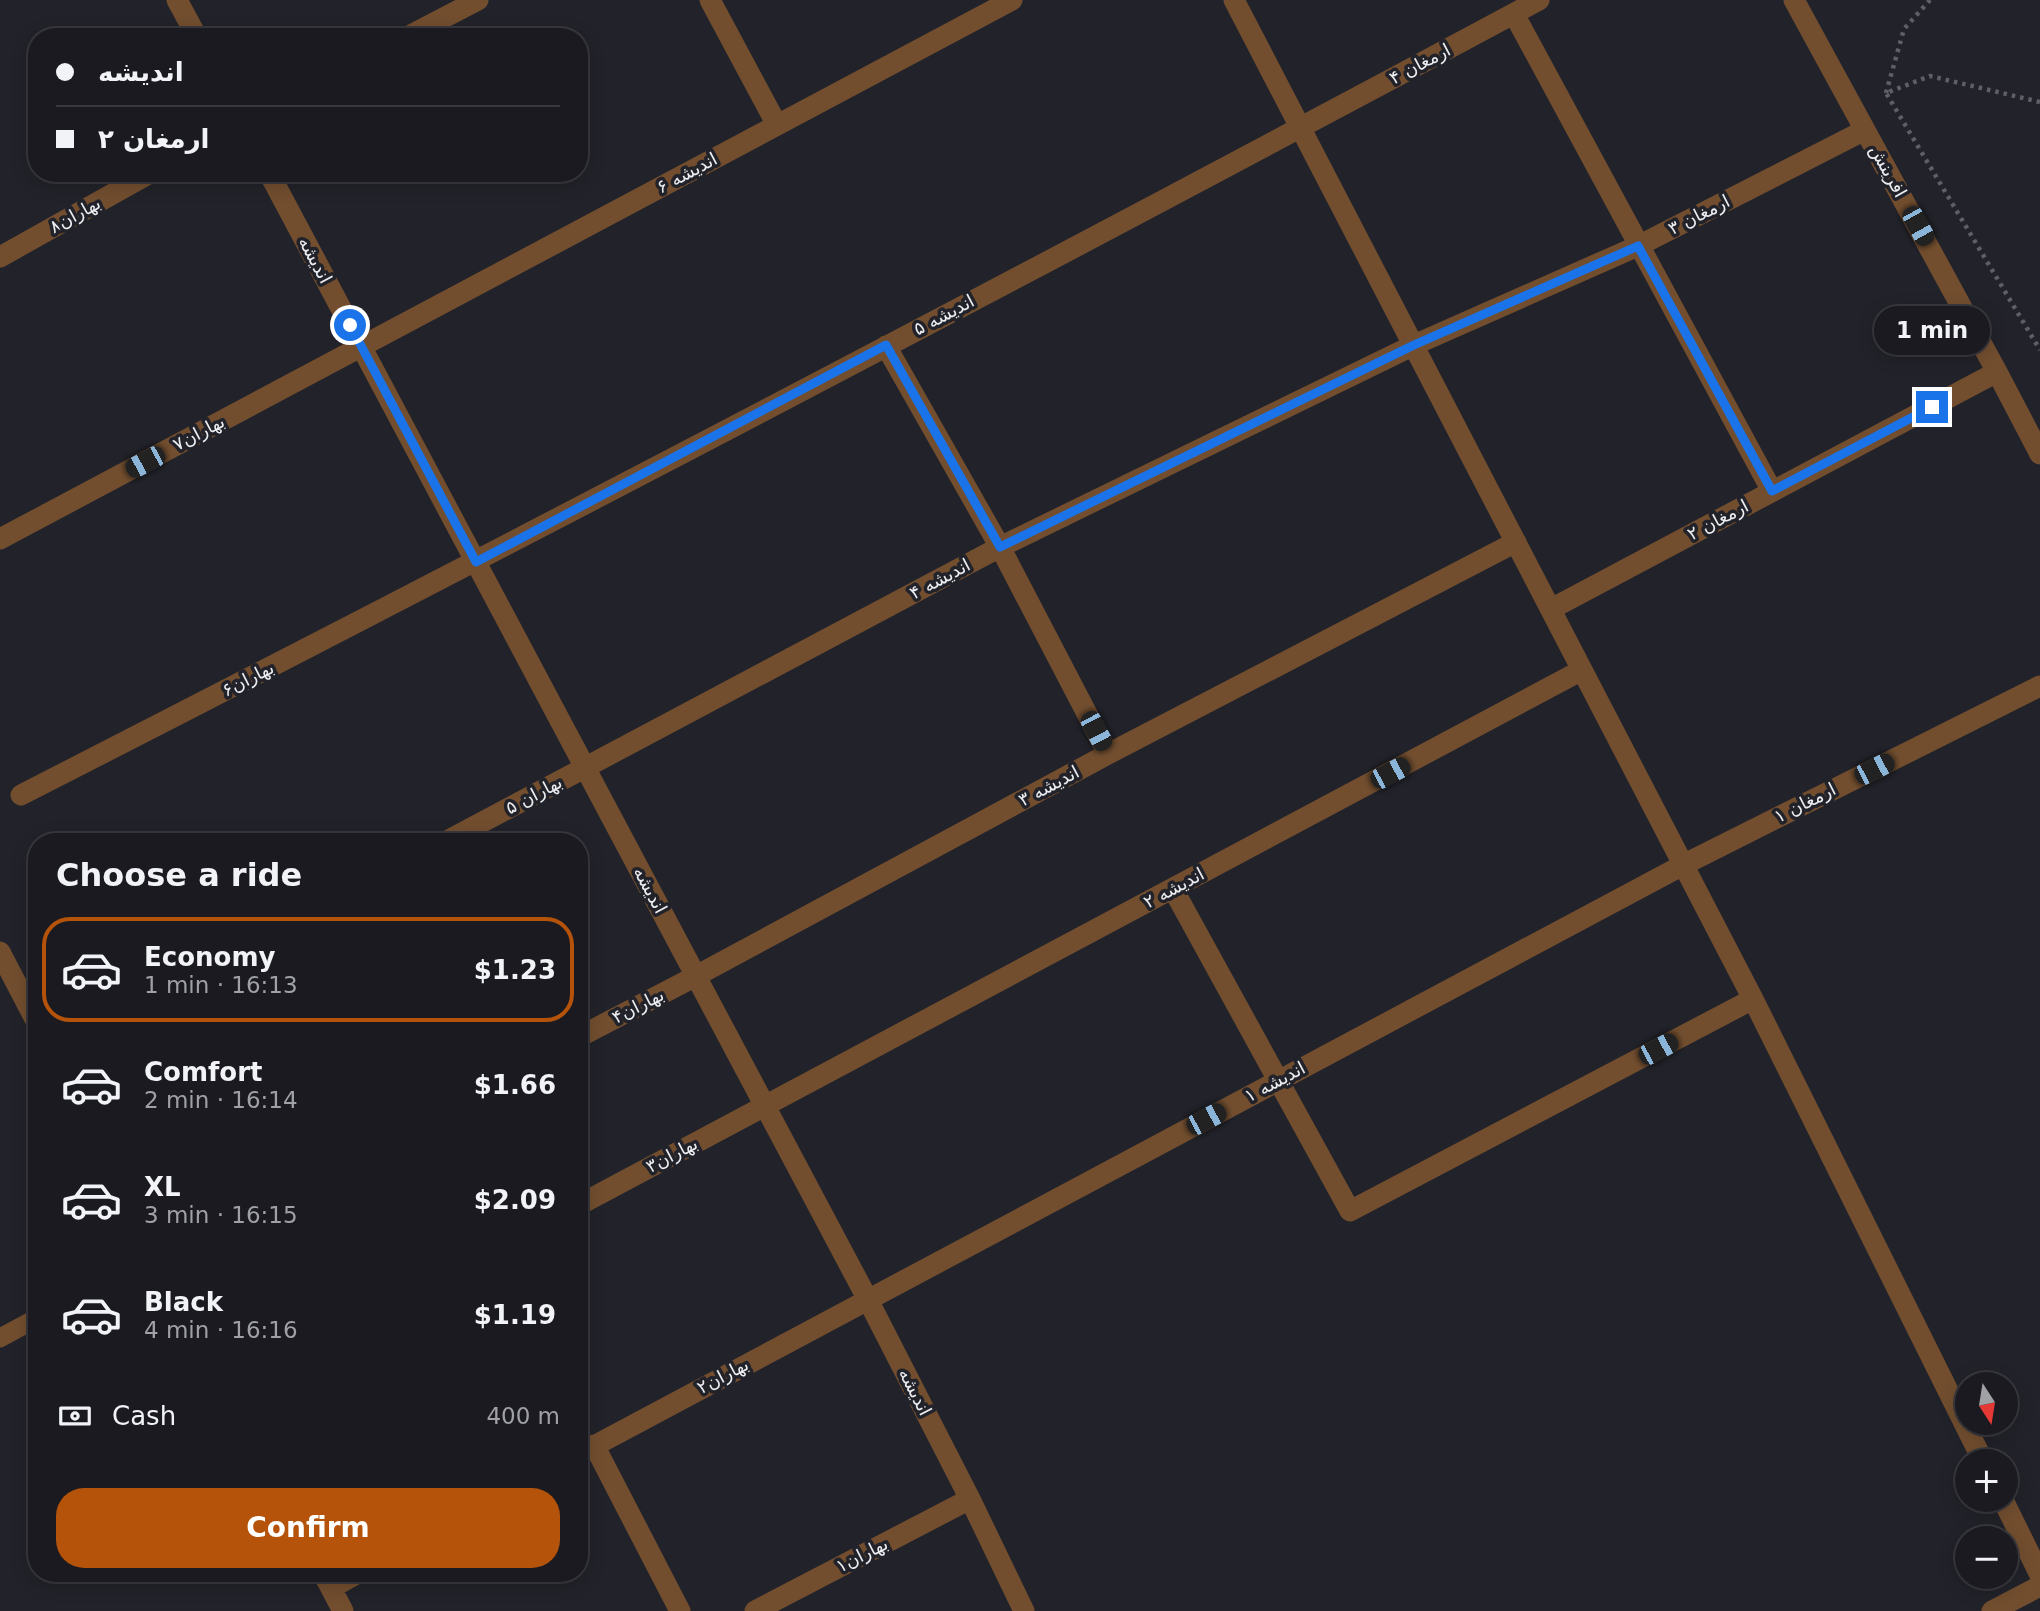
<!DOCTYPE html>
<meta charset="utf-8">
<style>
:root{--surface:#1a1a20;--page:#27272d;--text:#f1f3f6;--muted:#9fa1a5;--line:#38383e;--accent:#b45309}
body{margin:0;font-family:"DejaVu Sans","Noto Sans Arabic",sans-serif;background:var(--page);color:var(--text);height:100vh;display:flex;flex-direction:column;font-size:26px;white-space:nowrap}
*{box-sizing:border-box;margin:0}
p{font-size:23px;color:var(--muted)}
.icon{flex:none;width:38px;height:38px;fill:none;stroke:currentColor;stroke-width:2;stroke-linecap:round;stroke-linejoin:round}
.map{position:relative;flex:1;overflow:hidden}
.sheet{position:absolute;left:28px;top:833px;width:560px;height:749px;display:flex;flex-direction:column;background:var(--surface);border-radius:28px;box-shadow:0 4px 18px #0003,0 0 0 2px var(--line)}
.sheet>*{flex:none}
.banner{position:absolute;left:28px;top:28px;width:560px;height:154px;border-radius:28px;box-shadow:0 4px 18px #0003,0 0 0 2px var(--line);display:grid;align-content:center;height:154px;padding:0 28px;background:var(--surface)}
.needle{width:46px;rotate:168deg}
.buttons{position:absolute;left:1955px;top:1372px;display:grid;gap:14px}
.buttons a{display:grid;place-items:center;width:63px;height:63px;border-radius:50%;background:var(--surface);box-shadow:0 4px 18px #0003,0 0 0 2px var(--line);font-size:35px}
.end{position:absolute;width:32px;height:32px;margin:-16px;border:9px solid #1a73e8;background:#fff;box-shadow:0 0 0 4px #fff}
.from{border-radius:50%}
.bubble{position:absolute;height:49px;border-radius:24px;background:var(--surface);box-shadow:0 4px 18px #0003,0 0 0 2px var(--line);font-size:23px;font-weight:600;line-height:49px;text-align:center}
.car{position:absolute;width:21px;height:42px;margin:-21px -10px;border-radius:9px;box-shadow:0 0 5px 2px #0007;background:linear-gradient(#222 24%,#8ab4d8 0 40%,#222 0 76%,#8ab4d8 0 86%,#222 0)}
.banner b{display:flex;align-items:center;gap:24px;height:66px;font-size:26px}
.banner b+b{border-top:2px solid var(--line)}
.banner i{width:18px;height:18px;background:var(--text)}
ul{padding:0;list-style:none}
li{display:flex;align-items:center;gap:21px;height:105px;margin:0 14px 10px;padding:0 14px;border:4px solid transparent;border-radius:28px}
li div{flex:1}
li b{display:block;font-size:26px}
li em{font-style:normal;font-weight:600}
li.active{border-color:var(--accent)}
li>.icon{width:63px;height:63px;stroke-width:1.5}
h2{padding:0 28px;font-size:32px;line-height:84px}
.pay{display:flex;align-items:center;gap:18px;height:77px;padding:0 28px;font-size:26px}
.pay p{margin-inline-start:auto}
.button{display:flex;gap:14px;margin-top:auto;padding:14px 28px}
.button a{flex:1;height:80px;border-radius:28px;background:var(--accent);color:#fff;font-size:28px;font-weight:600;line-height:80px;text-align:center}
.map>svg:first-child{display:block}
</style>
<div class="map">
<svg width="2040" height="1611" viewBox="0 0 2040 1611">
<rect width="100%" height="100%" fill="#22232a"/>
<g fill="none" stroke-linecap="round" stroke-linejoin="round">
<!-- path -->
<path stroke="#5f6066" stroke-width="4.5" stroke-dasharray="3.5 5" stroke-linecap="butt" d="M1886,93L1904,29L1930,0
M2040,102L1930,76L1886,93L2040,350"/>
<!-- service -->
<path stroke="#724e2f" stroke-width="19" d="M0,1338L37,1318"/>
<!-- minor -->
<path stroke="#724e2f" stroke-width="21" d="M177,0L197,37
M710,0L777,125
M1234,0L1753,999L1983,1461
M1794,0L1997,372L2040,454
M1514,14L1772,491
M407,37L478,0
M269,173L867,1298L970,1499L1024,1611
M0,257L150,173
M886,346L1000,547L1108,754
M0,539L1012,0
M1551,609L1997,372
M21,795C529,535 1036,270 1539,0
M445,842L1000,547L1414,345L1638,246L1865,130
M1173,889L1350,1211L1753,999
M0,952L37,1023
M579,1037L696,976L1108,754L1516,542
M579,1205L1582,670
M594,1445L680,1611
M579,1454L1683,865L2040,686
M2003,1500L2040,1575
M323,1573L343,1611
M331,1588L358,1573
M755,1611L970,1499
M1992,1611L2040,1586"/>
</g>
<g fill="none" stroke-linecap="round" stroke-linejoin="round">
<!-- route -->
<path stroke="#1a73e8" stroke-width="9" d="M350,325L476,562L886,345L1000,547L1414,345L1638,246L1772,491L1932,407"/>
</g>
<g text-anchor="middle" stroke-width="7" stroke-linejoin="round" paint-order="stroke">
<!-- street labels -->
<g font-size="18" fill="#ecedf1" stroke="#22232a">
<text transform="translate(1420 64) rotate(-28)" y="6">ارمغان ۴</text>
<text transform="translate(1888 171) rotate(61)" y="6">افرینش</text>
<text transform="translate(687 173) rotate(-28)" y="6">اندیشه ۶</text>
<text transform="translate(75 215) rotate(-29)" y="6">بهاران۸</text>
<text transform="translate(1699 215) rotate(-27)" y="6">ارمغان ۳</text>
<text transform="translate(315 260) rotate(62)" y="6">اندیشه</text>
<text transform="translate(944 315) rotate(-28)" y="6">اندیشه ۵</text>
<text transform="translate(199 433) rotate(-28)" y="6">بهاران۷</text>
<text transform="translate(1718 520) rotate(-28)" y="6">ارمغان ۲</text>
<text transform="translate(940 579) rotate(-28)" y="6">اندیشه ۴</text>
<text transform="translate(248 679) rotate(-27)" y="6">بهاران۶</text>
<text transform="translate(1049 786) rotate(-28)" y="6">اندیشه ۳</text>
<text transform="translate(534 795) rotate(-28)" y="6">بهاران ۵</text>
<text transform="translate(1805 803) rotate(-27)" y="6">ارمغان ۱</text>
<text transform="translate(1174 888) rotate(-28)" y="6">اندیشه ۲</text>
<text transform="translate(650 890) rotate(62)" y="6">اندیشه</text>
<text transform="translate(638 1006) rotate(-27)" y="6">بهاران۴</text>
<text transform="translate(1275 1082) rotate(-28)" y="6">اندیشه ۱</text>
<text transform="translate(672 1155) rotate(-28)" y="6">بهاران۳</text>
<text transform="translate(723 1376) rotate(-28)" y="6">بهاران۲</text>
<text transform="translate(915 1392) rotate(63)" y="6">اندیشه</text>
<text transform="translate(862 1555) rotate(-27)" y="6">بهاران۱</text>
</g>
</g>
</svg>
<div class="buttons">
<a><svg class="needle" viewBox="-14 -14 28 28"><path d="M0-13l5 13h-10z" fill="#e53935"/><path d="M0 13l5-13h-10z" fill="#9fa1a5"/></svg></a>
<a>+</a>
<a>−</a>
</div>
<i class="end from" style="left:350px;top:325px"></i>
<i class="end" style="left:1932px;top:407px"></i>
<div class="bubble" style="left:1874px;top:306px;width:116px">1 min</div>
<i class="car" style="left:1918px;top:226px;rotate:151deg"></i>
<i class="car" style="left:145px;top:462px;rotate:242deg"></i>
<i class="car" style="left:1096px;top:731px;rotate:152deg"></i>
<i class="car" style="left:1874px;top:769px;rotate:63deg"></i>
<i class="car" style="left:1390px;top:773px;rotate:62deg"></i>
<i class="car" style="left:1658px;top:1049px;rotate:62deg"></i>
<i class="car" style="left:1206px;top:1119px;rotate:62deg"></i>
<div class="banner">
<b><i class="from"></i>اندیشه</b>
<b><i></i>ارمغان ۲</b>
</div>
<section class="sheet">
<h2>Choose a ride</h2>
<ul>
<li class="active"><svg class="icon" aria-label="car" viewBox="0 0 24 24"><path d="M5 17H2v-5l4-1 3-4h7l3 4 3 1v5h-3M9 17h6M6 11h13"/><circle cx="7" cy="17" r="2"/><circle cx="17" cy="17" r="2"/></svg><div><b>Economy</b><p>1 min · 16:13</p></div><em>$1.23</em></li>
<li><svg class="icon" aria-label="car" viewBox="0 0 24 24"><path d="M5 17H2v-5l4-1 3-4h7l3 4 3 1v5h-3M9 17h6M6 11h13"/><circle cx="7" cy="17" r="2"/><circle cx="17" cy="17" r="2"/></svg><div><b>Comfort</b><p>2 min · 16:14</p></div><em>$1.66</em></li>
<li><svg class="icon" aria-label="car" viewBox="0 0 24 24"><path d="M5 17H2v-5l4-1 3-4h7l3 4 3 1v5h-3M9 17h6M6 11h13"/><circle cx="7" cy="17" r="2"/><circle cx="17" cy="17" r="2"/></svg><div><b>XL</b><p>3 min · 16:15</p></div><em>$2.09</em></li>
<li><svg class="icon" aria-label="car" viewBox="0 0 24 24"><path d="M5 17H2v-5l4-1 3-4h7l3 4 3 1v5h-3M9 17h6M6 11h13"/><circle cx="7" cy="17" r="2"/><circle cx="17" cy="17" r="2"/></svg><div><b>Black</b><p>4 min · 16:16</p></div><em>$1.19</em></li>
</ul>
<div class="pay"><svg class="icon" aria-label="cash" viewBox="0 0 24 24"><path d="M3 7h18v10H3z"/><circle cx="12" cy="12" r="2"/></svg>Cash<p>400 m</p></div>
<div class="button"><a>Confirm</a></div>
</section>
</div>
